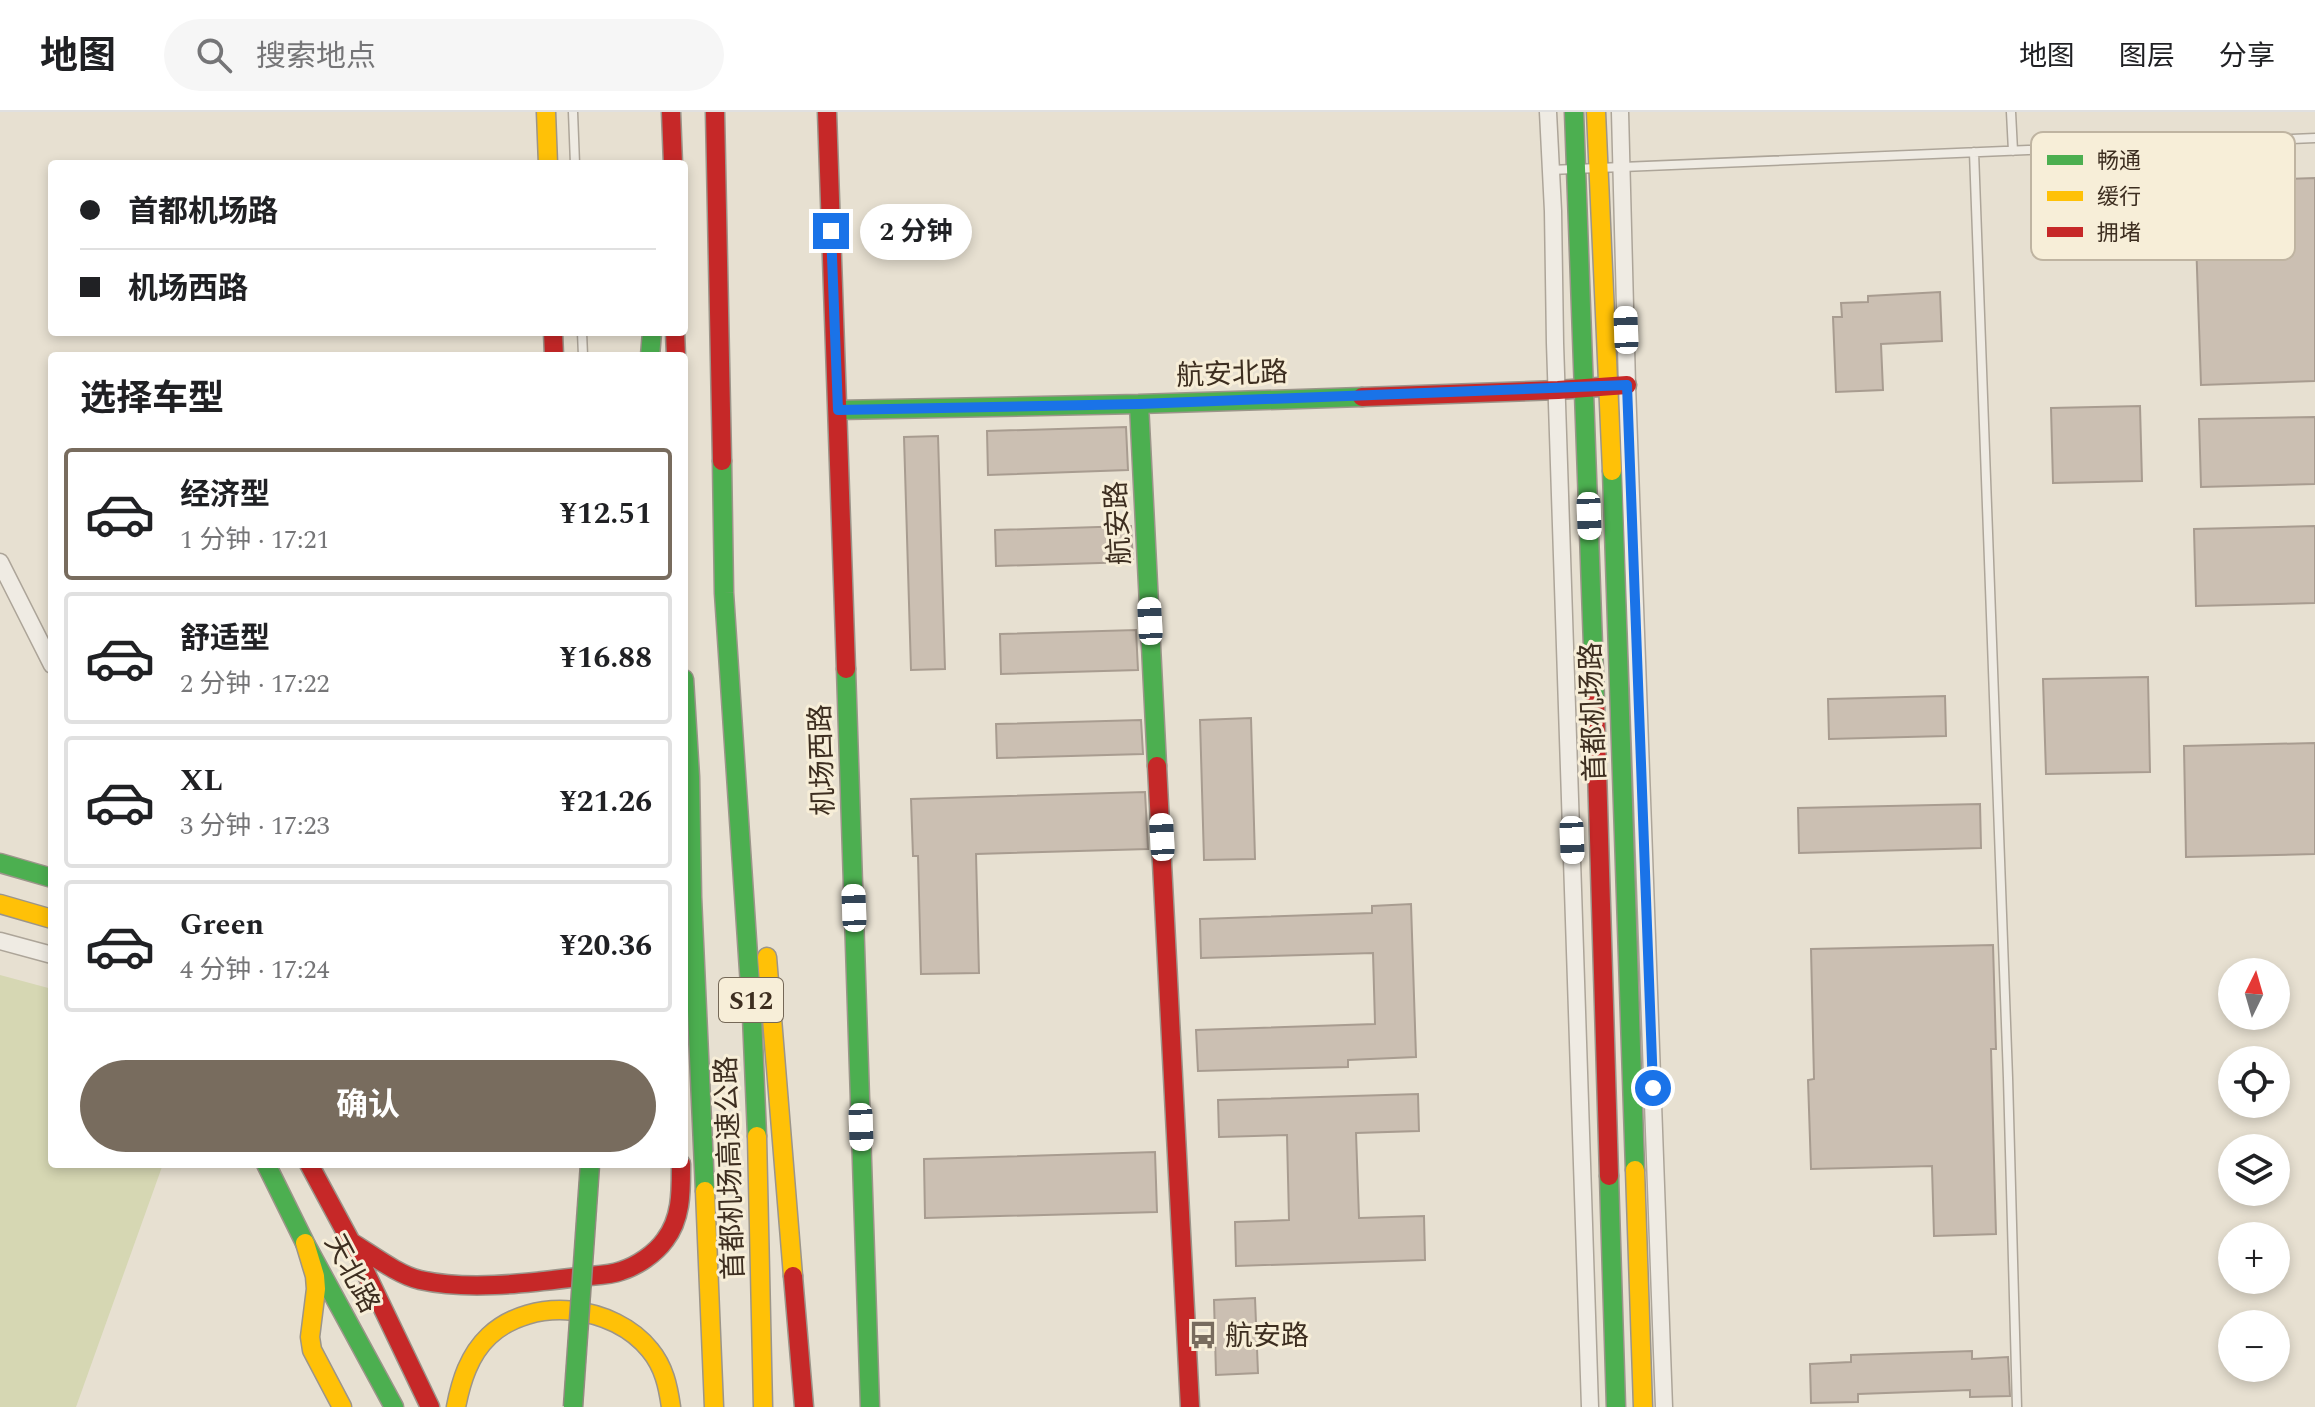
<!DOCTYPE html>
<html lang="zh">
<meta charset="utf-8">
<style>
:root{--surface:#fff;--page:#f6f6f6;--text:#202124;--muted:#757577;--line:#e0e0e0;--accent:#786c5e}
body{margin:0;font-family:Spectral,"Noto Sans SC",serif;background:var(--page);color:var(--text);height:100vh;display:flex;flex-direction:column;font-size:30px;white-space:nowrap}
*{box-sizing:border-box;margin:0}
p{font-size:26px;color:var(--muted)}
.icon{flex:none;width:44px;height:44px;fill:none;stroke:currentColor;stroke-width:2;stroke-linecap:round;stroke-linejoin:round}
.map{position:relative;flex:1;overflow:hidden}
.details{position:absolute;left:48px;top:240px;width:640px;height:816px;display:flex;flex-direction:column;background:var(--surface);border-radius:8px;box-shadow:0 4px 12px #0003}
.details>*{flex:none}
.guide{position:absolute;left:48px;top:48px;width:640px;height:176px;border-radius:8px;box-shadow:0 4px 12px #0003;display:grid;align-content:center;height:176px;padding:0 32px;background:var(--surface)}
.needle{width:52px;rotate:5deg}
.tools{position:absolute;left:2218px;top:846px;display:grid;gap:16px}
.tools a{display:grid;place-items:center;width:72px;height:72px;border-radius:50%;background:var(--surface);box-shadow:0 4px 12px #0003;font-size:40px}
.end{position:absolute;width:36px;height:36px;margin:-18px;border:10px solid #1a73e8;background:#fff;box-shadow:0 0 0 4px #fff}
.from{border-radius:50%}
.bubble{position:absolute;height:56px;border-radius:28px;background:var(--surface);box-shadow:0 4px 12px #0003;font-size:26px;font-weight:700;line-height:56px;text-align:center}
.car{position:absolute;width:24px;height:48px;margin:-24px -12px;border-radius:10px;box-shadow:0 0 6px 2px #0007;background:linear-gradient(#fff 24%,#345 0 40%,#fff 0 76%,#345 0 86%,#fff 0)}
.guide b{display:flex;align-items:center;gap:28px;height:76px;font-size:30px}
.guide b+b{border-top:2px solid var(--line)}
.guide i{width:20px;height:20px;background:var(--text)}
ul{padding:0;list-style:none}
li{display:flex;align-items:center;gap:24px;height:132px;margin:0 16px 12px;padding:0 16px;border:4px solid var(--line);border-radius:8px}
li div{flex:1}
li b{display:block;font-size:30px}
li em{font-style:normal;font-weight:700}
li.on{border-color:var(--accent)}
li>.icon{width:72px;height:72px;stroke-width:1.5}
h2{padding:0 32px;font-size:36px;line-height:96px}
.button{display:flex;gap:16px;margin-top:auto;padding:16px 32px}
.button a{flex:1;height:92px;border-radius:48px;background:var(--accent);color:#fff;font-size:32px;font-weight:700;line-height:92px;text-align:center}
header{display:flex;align-items:center;gap:48px;box-sizing:border-box;height:112px;padding:0 40px;background:var(--surface);border-bottom:2px solid var(--line)}
header strong{font-size:38px}
nav{display:flex;gap:44px;margin-inline-start:auto;font-size:28px}
.search{width:560px;height:72px;background:var(--page);display:flex;align-items:center;gap:20px;box-sizing:border-box;padding:0 28px;border-radius:44px;color:var(--muted);font-size:30px}
.map>svg:first-child{display:block}
</style>
<header>
<strong>地图</strong>
<div class="search"><svg class="icon" aria-label="search" viewBox="0 0 24 24"><circle cx="10" cy="10" r="6"/><path d="M15 15l6 6"/></svg>搜索地点</div>
<nav><a>地图</a><a>图层</a><a>分享</a></nav>
</header>
<div class="map">
<svg width="2315" height="1295" viewBox="0 0 2315 1295">
<rect width="100%" height="100%" fill="#e7e0d1"/>
<!-- green -->
<path fill="#d6d7b3" d="M0,863L52,877V1052H163L76,1295H0Z"/>
<!-- building -->
<path fill="#cbbfb2" stroke="#a89c90" stroke-width="2" d="M2315,66V269L2201,273L2194,70Z
M1940,180L1942,229L1881,232L1883,278L1836,280L1833,205H1842L1841,191L1868,190V184Z
M2140,294L2142,369L2053,371L2051,296Z
M2315,305V372L2201,375L2199,307Z
M1126,315L1128,358L988,363L987,319Z
M938,324L945,557L911,558L904,325Z
M1131,414L1133,450L996,454L995,418Z
M2315,414V491L2196,494L2194,417Z
M1136,518L1138,558L1001,562L1000,522Z
M2148,565L2150,660L2046,662L2043,567Z
M1945,584L1946,624L1829,627L1828,587Z
M1251,606L1255,747L1204,748L1200,608Z
M1141,608L1143,642L997,646L996,612Z
M2315,631V742L2186,745L2184,634Z
M1145,680L1148,737L976,742L979,861L921,862L918,744H913L911,687Z
M1980,692L1981,736L1799,741L1798,696Z
M1411,792L1416,945L1348,948V955L1198,959L1196,918L1375,912L1373,841L1201,846L1200,807L1372,801V794Z
M1993,833L1996,937H1991L1996,1122L1934,1124L1932,1054L1811,1057L1808,968L1814,967L1811,837Z
M1418,982L1419,1019L1356,1021L1359,1106L1424,1104L1425,1148L1236,1154L1235,1110L1289,1108L1287,1023L1219,1025L1218,988Z
M1155,1040L1157,1100L925,1106L924,1047Z
M1255,1186L1258,1261L1216,1263L1214,1188Z
M1972,1239V1247L2008,1245L2010,1284L1970,1285V1278L1858,1282V1290L1811,1291L1810,1252L1851,1250V1243Z"/>
<g fill="none" stroke-linecap="round" stroke-linejoin="round">
<defs>
<path id="lane" d="M573,0L575,52
M2011,0L2013,39
M1974,40L2008,966L2017,1295
M1550,58L2315,26
M582,220L583,244"/>
<path id="street" d="M1548,0L1553,99L1555,231L1590,1295
M1620,0L1627,273L1664,1295
M0,450L52,553
M0,829L52,843"/>
<path id="fast" d="M1574,0L1595,590
M650,244L652,220
M1139,292L1157,654
M838,298L1139,292L1362,285
M722,349L724,481L752,904L757,1024
M1612,359L1635,1058
M846,557L870,1295
M684,567L690,665L692,785L705,1079
M0,751L52,766
M266,1052L305,1131L394,1295
M1609,1064L1616,1295"/>
<path id="slow" d="M546,0L548,52
M1596,0L1612,359
M0,792L52,807
M767,845L793,1164
M757,1024L763,1295
M1635,1058L1643,1295
M705,1079L714,1295
M305,1131L315,1164L316,1177L310,1225L312,1238L342,1295
M456,1295C461,1269 469,1243 489,1224C533,1183 614,1193 650,1238C664,1255 668,1274 671,1295"/>
<path id="jam" d="M671,0L673,52
M715,0L722,349
M827,0L846,557
M553,220L554,244
M675,220L676,244
M1362,285L1558,278L1627,273
M1595,590L1609,1064
M1157,654L1190,1295
M309,1052L351,1130L430,1295
M351,1130C371,1142 398,1163 420,1168C470,1179 528,1171 578,1165C592,1163 608,1164 621,1159C637,1154 655,1142 665,1128C682,1106 681,1078 681,1052
M793,1164L804,1295"/>
</defs>
<!-- lane casing -->
<use href="#lane" stroke="#ada599" stroke-width="11"/>
<!-- street casing -->
<use href="#street" stroke="#ada599" stroke-width="19"/>
<!-- fast casing -->
<use href="#fast" stroke="#9c958a" stroke-width="21"/>
<!-- slow casing -->
<use href="#slow" stroke="#9c958a" stroke-width="21"/>
<!-- jam casing -->
<use href="#jam" stroke="#9c958a" stroke-width="21"/>
<!-- lane -->
<use href="#lane" stroke="#efebe3" stroke-width="8"/>
<!-- street -->
<use href="#street" stroke="#efebe3" stroke-width="16"/>
<!-- fast -->
<use href="#fast" stroke="#4caf50" stroke-width="18"/>
<!-- slow -->
<use href="#slow" stroke="#ffc107" stroke-width="18"/>
<!-- jam -->
<use href="#jam" stroke="#c62828" stroke-width="18"/>
<defs>
<path id="fast-bridge" d="M573,1295L590,1052"/>
</defs>
<!-- fast-bridge casing -->
<use href="#fast-bridge" stroke="#928b80" stroke-width="21" stroke-linecap="butt"/>
<!-- fast-bridge -->
<use href="#fast-bridge" stroke="#4caf50" stroke-width="18"/>
</g>
<g fill="none" stroke-linecap="round" stroke-linejoin="round">
<!-- route -->
<path stroke="#1a73e8" stroke-width="10" d="M831,119L838,298L1139,292L1627,273L1653,976"/>
</g>
<!-- icons -->
<defs>
<symbol id="bus-bare" viewBox="-9 -9 18 18"><path d="M-5-6H5V4H4V6H2V4H-2V6H-4V4H-5ZM-3.5-4V0h7V-4ZM-3.5 1.2v1.5H-2V1.2ZM2 1.2v1.5H3.5V1.2Z" fill="#786c5e" stroke="#f7eed8" stroke-width="2.5" paint-order="stroke"/></symbol>
</defs>
<g fill-rule="evenodd">
<use href="#bus-bare" x="1183" y="1203" width="40" height="40"/>
</g>
<g text-anchor="middle" stroke-width="6" stroke-linejoin="round" paint-order="stroke">
<!-- shield labels -->
<rect fill="#f7eed8" stroke="#756857" stroke-width="2" x="719" y="866" width="64" height="44" rx="6"/>
<g font-size="26" font-weight="bold" fill="#3d2e20">
<text x="751" y="897">S12</text>
</g>
<!-- street labels -->
<g font-size="28" fill="#3d2e20" stroke="#f7eed8">
<text transform="translate(1232 261) rotate(-2)" y="10">航安北路</text>
<text transform="translate(1117 411) rotate(-93)" y="10">航安路</text>
<text transform="translate(1592 600) rotate(-92)" y="10">首都机场路</text>
<text transform="translate(821 648) rotate(-92)" y="10">机场西路</text>
<text transform="translate(729 1056) rotate(-92)" y="10">首都机场高速公路</text>
<text transform="translate(353 1161) rotate(62)" y="10">天北路</text>
</g>
<!-- poi labels -->
<g font-size="28" fill="#3d2e20" stroke="#f7eed8" text-anchor="start">
<text x="1225" y="1233">航安路</text>
</g>
</g>
<!-- legend -->
<rect x="2031" y="20" width="264" height="128" rx="12" fill="#f7eed8" stroke="#bfb4a1" stroke-width="2"/>
<rect x="2047" y="43" width="36" height="10" fill="#4caf50"/>
<rect x="2047" y="79" width="36" height="10" fill="#ffc107"/>
<rect x="2047" y="115" width="36" height="10" fill="#c62828"/>
<g font-size="22" fill="#3d2e20">
<text x="2097" y="56">畅通</text>
<text x="2097" y="92">缓行</text>
<text x="2097" y="128">拥堵</text>
</g>
</svg>
<div class="tools">
<a><svg class="needle" viewBox="-14 -14 28 28"><path d="M0-13l5 13h-10z" fill="#e53935"/><path d="M0 13l5-13h-10z" fill="#757577"/></svg></a>
<a><svg class="icon" aria-label="locate" viewBox="0 0 24 24"><circle cx="12" cy="12" r="6"/><path d="M12 2v4M12 18v4M2 12h4M18 12h4"/></svg></a>
<a><svg class="icon" aria-label="layers" viewBox="0 0 24 24"><path d="M12 4l9 5-9 5-9-5zM3 14l9 5 9-5"/></svg></a>
<a>+</a>
<a>−</a>
</div>
<i class="end from" style="left:1653px;top:976px"></i>
<i class="end" style="left:831px;top:119px"></i>
<div class="bubble" style="left:860px;top:92px;width:112px">2 分钟</div>
<i class="car" style="left:1626px;top:218px;rotate:358deg"></i>
<i class="car" style="left:1589px;top:404px;rotate:178deg"></i>
<i class="car" style="left:1150px;top:509px;rotate:357deg"></i>
<i class="car" style="left:1162px;top:725px;rotate:357deg"></i>
<i class="car" style="left:1572px;top:728px;rotate:178deg"></i>
<i class="car" style="left:854px;top:796px;rotate:358deg"></i>
<i class="car" style="left:861px;top:1015px;rotate:178deg"></i>
<div class="guide">
<b><i class="from"></i>首都机场路</b>
<b><i></i>机场西路</b>
</div>
<section class="details">
<h2>选择车型</h2>
<ul>
<li class="on"><svg class="icon" aria-label="car" viewBox="0 0 24 24"><path d="M5 17H2v-5l4-1 3-4h7l3 4 3 1v5h-3M9 17h6M6 11h13"/><circle cx="7" cy="17" r="2"/><circle cx="17" cy="17" r="2"/></svg><div><b>经济型</b><p>1 分钟 · 17:21</p></div><em>¥12.51</em></li>
<li><svg class="icon" aria-label="car" viewBox="0 0 24 24"><path d="M5 17H2v-5l4-1 3-4h7l3 4 3 1v5h-3M9 17h6M6 11h13"/><circle cx="7" cy="17" r="2"/><circle cx="17" cy="17" r="2"/></svg><div><b>舒适型</b><p>2 分钟 · 17:22</p></div><em>¥16.88</em></li>
<li><svg class="icon" aria-label="car" viewBox="0 0 24 24"><path d="M5 17H2v-5l4-1 3-4h7l3 4 3 1v5h-3M9 17h6M6 11h13"/><circle cx="7" cy="17" r="2"/><circle cx="17" cy="17" r="2"/></svg><div><b>XL</b><p>3 分钟 · 17:23</p></div><em>¥21.26</em></li>
<li><svg class="icon" aria-label="car" viewBox="0 0 24 24"><path d="M5 17H2v-5l4-1 3-4h7l3 4 3 1v5h-3M9 17h6M6 11h13"/><circle cx="7" cy="17" r="2"/><circle cx="17" cy="17" r="2"/></svg><div><b>Green</b><p>4 分钟 · 17:24</p></div><em>¥20.36</em></li>
</ul>
<div class="button"><a>确认</a></div>
</section>
</div>
